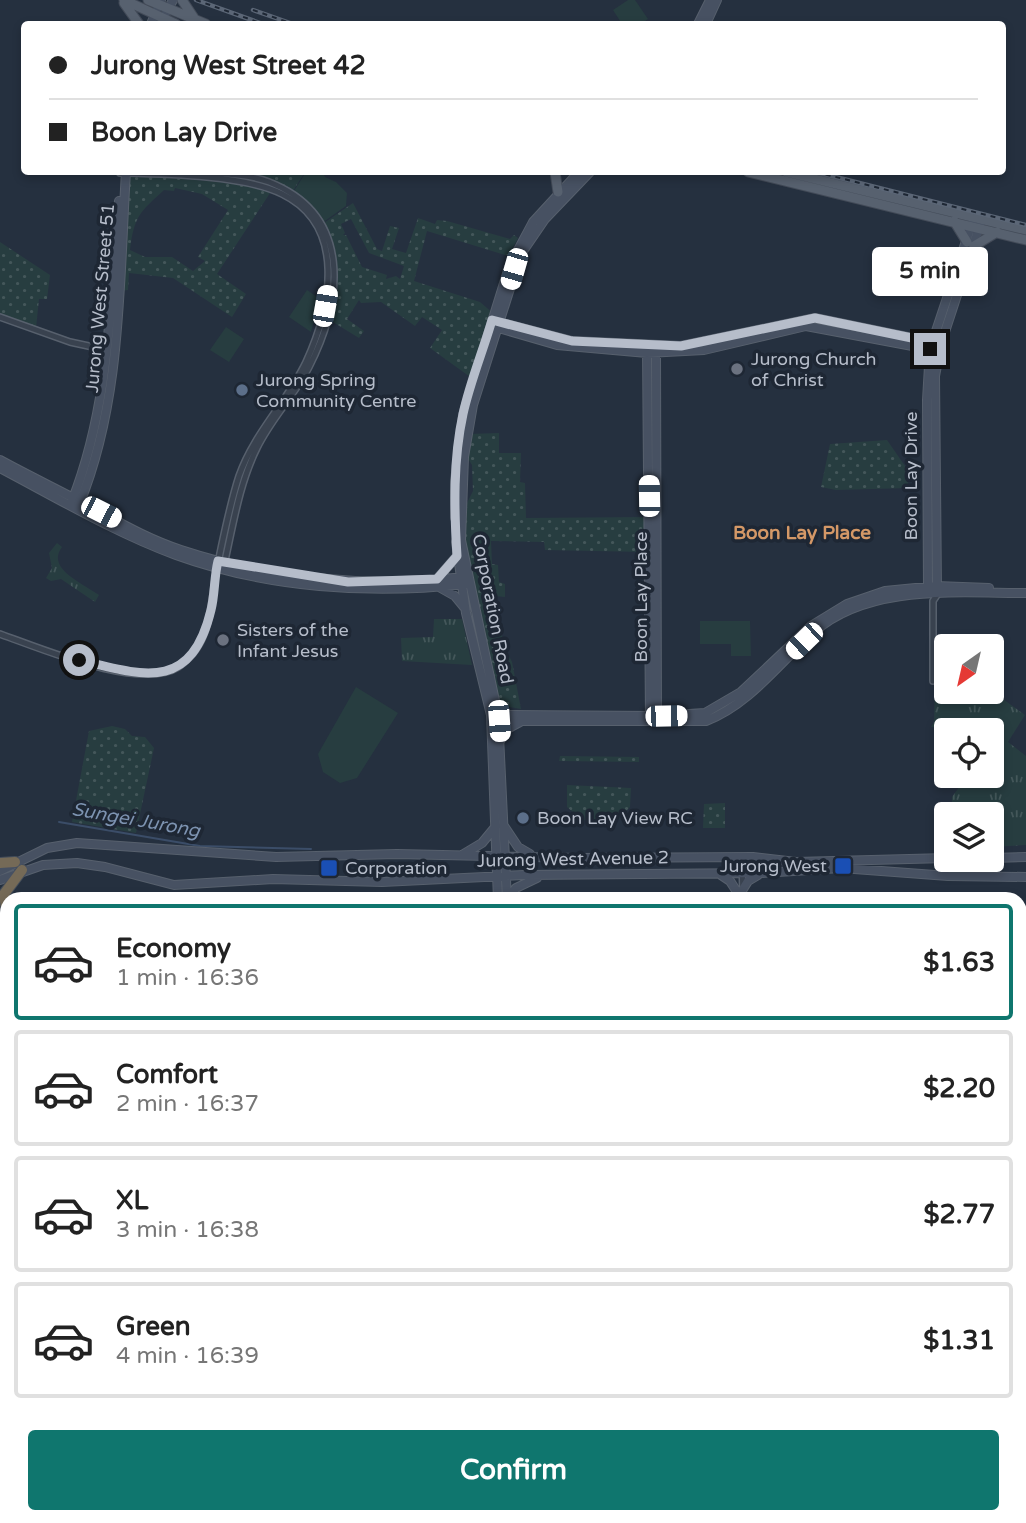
<!DOCTYPE html>
<meta charset="utf-8">
<style>
:root{--surface:#fff;--page:#f6f6f6;--text:#222;--muted:#767676;--line:#e0e0e0;--accent:#0f766e}
body{margin:0;font-family:"Varela Round",sans-serif;background:var(--page);color:var(--text);height:100vh;display:flex;flex-direction:column;font-size:26px;white-space:nowrap}
*{box-sizing:border-box;margin:0}
p{font-size:23px;color:var(--muted)}
.icon{flex:none;width:38px;height:38px;fill:none;stroke:currentColor;stroke-width:2;stroke-linecap:round;stroke-linejoin:round}
.map{position:relative;flex:1;overflow:hidden}
.details{position:absolute;left:0px;top:892px;width:1027px;height:632px;display:flex;flex-direction:column;background:var(--surface);border-radius:21px 21px 0 0;box-shadow:0 4px 10px #0003}
.details>*{flex:none}
.hud{position:absolute;left:21px;top:21px;width:985px;height:154px;border-radius:7px;box-shadow:0 4px 10px #0003;display:grid;align-content:center;height:154px;padding:0 28px;background:var(--surface)}
.needle{width:46px;rotate:214deg}
.tools{position:absolute;left:934px;top:634px;display:grid;gap:14px}
.tools a{display:grid;place-items:center;width:70px;height:70px;border-radius:7px;background:var(--surface);box-shadow:0 4px 10px #0003;font-size:35px}
.end{position:absolute;width:32px;height:32px;margin:-16px;border:9px solid #b6bdca;background:#111;box-shadow:0 0 0 4px #111}
.from{border-radius:50%}
.bubble{position:absolute;height:49px;border-radius:7px;background:var(--surface);box-shadow:0 4px 10px #0003;font-size:23px;font-weight:800;line-height:49px;text-align:center}
.car{position:absolute;width:21px;height:42px;margin:-21px -10px;border-radius:9px;box-shadow:0 0 5px 2px #0007;background:linear-gradient(#fff 24%,#345 0 40%,#fff 0 76%,#345 0 86%,#fff 0)}
.hud b{display:flex;align-items:center;gap:24px;height:66px;font-size:26px}
.hud b+b{border-top:2px solid var(--line)}
.hud i{width:18px;height:18px;background:var(--text)}
ul{padding:12px 0 0;list-style:none}
li{display:flex;align-items:center;gap:21px;height:116px;margin:0 14px 10px;padding:0 14px;border:4px solid var(--line);border-radius:7px}
li div{flex:1}
li b{display:block;font-size:26px}
li em{font-style:normal;font-weight:800}
li.active{border-color:var(--accent)}
li>.icon{width:63px;height:63px;stroke-width:1.5}
.primary-button{display:flex;gap:14px;margin-top:auto;padding:14px 28px}
.primary-button a{flex:1;height:80px;border-radius:7px;background:var(--accent);color:#fff;font-size:28px;font-weight:800;line-height:80px;text-align:center}
.map>svg:first-child{display:block}
</style>
<div class="map">
<svg width="1026" height="1523" viewBox="0 0 1026 1523">
<defs>
<pattern id="grass-tufts" width="24" height="20" patternUnits="userSpaceOnUse" patternTransform="scale(1.75)"><rect width="24" height="20" fill="#273d40"/><path d="M3 7l-1-3M5 7V3M7 7l1-3M15 17l-1-3M17 17v-4M19 17l1-3" fill="none" stroke="#44575a"/></pattern>
<pattern id="forest-firs" width="22" height="20" patternUnits="userSpaceOnUse" patternTransform="scale(1.75)"><rect width="22" height="20" fill="#273d40"/><path d="M5 1l3.5 6h-7zM16 11l3.5 6h-7z" fill="#44575a"/></pattern>
<pattern id="park-dots" width="8" height="8" patternUnits="userSpaceOnUse" patternTransform="scale(1.75)"><rect width="8" height="8" fill="#273d40"/><path d="M2 2h.1M6 6h.1" fill="none" stroke="#44575a" stroke-width="1.8" stroke-linecap="round"/></pattern>
</defs>
<rect width="100%" height="100%" fill="#25303f"/>
<!-- grass -->
<path fill="url(#grass-tufts)" d="M57,543L62,547C46,568 80,582 99,595L95,602L61,579L51,581L46,578L52,568L49,553Z
M434,619H462L472,665L402,661L401,638L433,637Z
M935,684H947V691H992L1025,715L1008,742L1026,756V845L992,847V814H952V797L968,775H992V730L931,727L934,722Z"/>
<!-- forest -->
<path fill="url(#forest-firs)" d="M0,1047L7,1055V1122L0,1114Z"/>
<!-- park -->
<path fill="url(#park-dots)" fill-rule="evenodd" d="M239,172H305L291,194L267,181L238,175Z
M127,175L237,183L272,190L217,274L246,294L232,317L173,278L129,273L128,290L119,291ZM175,188L202,194L228,210L198,257L205,261L193,271L172,257H145L130,250C134,216 140,212 164,190L174,191Z
M353,203L377,249L382,251L390,226L399,228L392,249L406,253L418,218L435,224L437,220L447,221L510,239L514,235L518,238L509,255H505L427,231L414,281L480,302L494,314L473,379L430,348L442,330L422,317L415,326L381,302L361,303L359,300L347,319L364,331L359,338L328,319C335,283 339,259 321,225ZM351,219L369,253L404,266L400,279L396,276L386,279L387,275L362,267L346,235H343L345,233L341,224Z
M0,242L50,275L47,299H39L36,328L0,315Z
M499,433V453H521L520,482L525,483L526,518L647,517L646,552L545,550L544,542L491,541L492,564L498,565L499,582L505,584V597L495,596L492,604L499,610L503,644L512,662L521,709L498,705L468,568L463,511L473,491L472,465L467,457L469,434Z
M887,440L905,466L909,488L836,490L821,487L830,444Z
M112,726L125,729L132,736L145,737L154,748L136,833L72,822L89,731Z
M560,756L639,757V762L559,761Z
M567,785L631,788L630,807L617,821L582,820L567,807Z
M725,803V828H703L704,804Z"/>
<!-- pitch -->
<path fill="#273d40" d="M628,0H635L648,19L640,24H622L613,10Z
M306,172H323L325,177L336,182L347,193L346,206L322,223L292,194Z
M307,290L320,299L311,332L289,317Z
M226,327L244,339L229,362L210,350Z
M700,621H750L751,656H731V644H700Z
M356,687L398,713L357,778L340,783L323,772L318,754Z"/>
<g fill="none" stroke-linecap="round" stroke-linejoin="round">
<!-- stream -->
<path stroke="#3b4d68" stroke-width="2" d="M59,822L200,846L311,849"/>
<defs>
<path id="street" d="M184,172C211,174 243,172 269,182C353,215 343,300 309,367C294,396 271,419 257,448C239,484 233,526 224,565
M0,317L70,342L107,350
M0,634C40,648 140,691 178,667C214,644 210,599 218,563C224,534 230,504 239,476C254,433 287,402 306,362C331,308 348,226 282,194C244,175 164,174 120,173
M933,681V601L937,595
M742,857L743,900
M1020,995H1026
M1020,1180H1026
M1020,1189L1026,1188
M1020,1515L1026,1512
M696,1517L697,1523
M1019,1523L1026,1516"/>
<path id="secondary" d="M151,24L161,0
M160,24L173,0
M698,24L710,0
M706,24L717,0
M495,321L572,341L681,346L815,318L941,344
M492,326L557,345L647,353L704,350L806,326L939,351
M647,350L650,718
M656,350L657,719
M0,460C31,477 63,492 94,509C122,524 150,540 181,550C272,580 369,587 464,577
M0,468C57,498 116,533 176,555C267,588 371,595 465,584
M72,501C110,405 110,302 119,201
M79,505C122,401 119,282 126,172
M455,518V481L463,415L509,267L533,222L579,172
M456,542L466,613L491,715L498,900
M437,579L457,556
M439,587L455,596L464,607
M928,589L927,400L930,349L973,220
M937,590L935,376L941,344L980,225
M494,715L657,716L705,713L741,692L811,626L847,604L885,591L936,586L989,588
M494,721H706C750,704 779,663 814,632C868,584 957,593 1026,593
M500,741L507,729L520,722
M504,826L518,847L530,854
M462,855L482,843L496,826
M992,858L1026,857
M0,871L47,848L77,843L276,857L397,854L577,858L753,857L796,862L947,858
M721,875L730,881L739,895
M0,880L43,865L77,863L105,867L174,885L273,879L382,882L524,875L761,873L841,868L948,876L1026,877
M743,889L748,881L758,875
M507,899L516,888L537,878
M507,900L498,715L461,540L464,457L473,405L521,254L545,219L590,172
M506,1517V1523
M514,1517V1523
M884,1523L887,1517"/>
<path id="primary" d="M124,0L176,24
M148,0L206,24
M182,0L194,18
M124,3L139,24
M555,172L558,192
M748,172L1026,240
M786,172L1026,230
M954,221L967,242
M974,246L997,232"/>
<path id="highway" d="M0,863L15,862
M7,915L4,894L22,870
M0,930L7,940
M0,951L7,961
M0,976L7,985
M208,1517L209,1523
M216,1517L218,1523
M226,1517L227,1523
M240,1517L242,1523"/>
</defs>
<!-- street casing -->
<use href="#street" stroke="#57606d" stroke-width="8"/>
<!-- secondary casing -->
<use href="#secondary" stroke="#57606d" stroke-width="10"/>
<!-- primary casing -->
<use href="#primary" stroke="#434b58" stroke-width="11"/>
<!-- highway casing -->
<use href="#highway" stroke="#444d5a" stroke-width="12"/>
<!-- street -->
<use href="#street" stroke="#39424f" stroke-width="5"/>
<!-- secondary -->
<use href="#secondary" stroke="#475162" stroke-width="8"/>
<!-- primary -->
<use href="#primary" stroke="#57616f" stroke-width="9"/>
<!-- highway -->
<use href="#highway" stroke="#756a57" stroke-width="10"/>
<defs>
<path id="rail" d="M196,0L263,24
M253,10L293,24
M816,172L1026,225"/>
</defs>
<!-- rail casing -->
<use href="#rail" stroke="#5b6676" stroke-width="4.5"/>
<!-- rail -->
<use href="#rail" stroke="#1e2734" stroke-width="2" stroke-dasharray="5" stroke-linecap="butt"/>
</g>
<g fill="none" stroke-linecap="round" stroke-linejoin="round">
<!-- route -->
<path stroke="#b6bdca" stroke-width="9" d="M79,660C144,676 191,692 211,610C215,594 214,577 218,561L348,582L437,579L457,556C454,509 453,460 463,414C470,382 483,351 492,320L572,341L681,346L815,318L941,344L939,351L930,349"/>
</g>
<!-- markers -->
<g fill="#6b7280" stroke="#1e2734" stroke-width="2.5">
<circle cx="737" cy="369" r="7"/>
<circle cx="223" cy="640" r="7"/>
</g>
<g fill="#5c6f8a" stroke="#1e2734" stroke-width="2.5">
<circle cx="242" cy="390" r="7"/>
<circle cx="523" cy="818" r="7"/>
</g>
<g fill="#1a4fb4" stroke="#1e2734" stroke-width="2.5">
<rect x="834" y="857" width="18" height="18" rx="3.5"/>
<rect x="320" y="859" width="18" height="18" rx="3.5"/>
</g>
<g text-anchor="middle" stroke-width="7" stroke-linejoin="round" paint-order="stroke">
<!-- street labels -->
<g font-size="18" fill="#b6bdca" stroke="#1e2734">
<text transform="translate(100 298) rotate(-85)" y="6">Jurong West Street 51</text>
<text transform="translate(911 476) rotate(-90)" y="6">Boon Lay Drive</text>
<text transform="translate(641 597) rotate(-90)" y="6">Boon Lay Place</text>
<text transform="translate(493 609) rotate(79)" y="6">Corporation Road</text>
<text transform="translate(573 859) rotate(-1)" y="6">Jurong West Avenue 2</text>
</g>
<!-- poi labels -->
<g font-size="18" fill="#b6bdca" stroke="#1e2734" text-anchor="start">
<text x="751" y="365">Jurong Church<tspan x="751" dy="21">of Christ</tspan></text>
<text x="256" y="386">Jurong Spring<tspan x="256" dy="21">Community Centre</tspan></text>
<text x="237" y="636">Sisters of the<tspan x="237" dy="21">Infant Jesus</tspan></text>
<text x="537" y="824">Boon Lay View RC</text>
<text x="827" y="872" text-anchor="end">Jurong West</text>
<text x="345" y="874">Corporation</text>
</g>
<!-- neighbourhood labels -->
<g font-size="19" font-weight="bold" fill="#d49867" stroke="#1e2734">
<text x="802" y="539">Boon Lay Place</text>
</g>
<!-- water labels -->
<g font-size="19" font-style="italic" fill="#7d93b1" stroke="#1e2734">
<text transform="translate(136 819) rotate(10)" y="7">Sungei Jurong</text>
</g>
</g>
</svg>
<div class="tools">
<a><svg class="needle" viewBox="-14 -14 28 28"><path d="M0-13l5 13h-10z" fill="#e53935"/><path d="M0 13l5-13h-10z" fill="#767676"/></svg></a>
<a><svg class="icon" aria-label="locate" viewBox="0 0 24 24"><circle cx="12" cy="12" r="6"/><path d="M12 2v4M12 18v4M2 12h4M18 12h4"/></svg></a>
<a><svg class="icon" aria-label="layers" viewBox="0 0 24 24"><path d="M12 4l9 5-9 5-9-5zM3 14l9 5 9-5"/></svg></a>
</div>
<i class="end from" style="left:79px;top:660px"></i>
<i class="end" style="left:930px;top:349px"></i>
<div class="bubble" style="left:872px;top:247px;width:116px">5 min</div>
<i class="car" style="left:514px;top:269px;rotate:196deg"></i>
<i class="car" style="left:325px;top:306px;rotate:10deg"></i>
<i class="car" style="left:649px;top:496px;rotate:359deg"></i>
<i class="car" style="left:101px;top:512px;rotate:117deg"></i>
<i class="car" style="left:804px;top:641px;rotate:226deg"></i>
<i class="car" style="left:666px;top:716px;rotate:89deg"></i>
<i class="car" style="left:499px;top:721px;rotate:176deg"></i>
<div class="hud">
<b><i class="from"></i>Jurong West Street 42</b>
<b><i></i>Boon Lay Drive</b>
</div>
<section class="details">
<ul>
<li class="active"><svg class="icon" aria-label="car" viewBox="0 0 24 24"><path d="M5 17H2v-5l4-1 3-4h7l3 4 3 1v5h-3M9 17h6M6 11h13"/><circle cx="7" cy="17" r="2"/><circle cx="17" cy="17" r="2"/></svg><div><b>Economy</b><p>1 min · 16:36</p></div><em>$1.63</em></li>
<li><svg class="icon" aria-label="car" viewBox="0 0 24 24"><path d="M5 17H2v-5l4-1 3-4h7l3 4 3 1v5h-3M9 17h6M6 11h13"/><circle cx="7" cy="17" r="2"/><circle cx="17" cy="17" r="2"/></svg><div><b>Comfort</b><p>2 min · 16:37</p></div><em>$2.20</em></li>
<li><svg class="icon" aria-label="car" viewBox="0 0 24 24"><path d="M5 17H2v-5l4-1 3-4h7l3 4 3 1v5h-3M9 17h6M6 11h13"/><circle cx="7" cy="17" r="2"/><circle cx="17" cy="17" r="2"/></svg><div><b>XL</b><p>3 min · 16:38</p></div><em>$2.77</em></li>
<li><svg class="icon" aria-label="car" viewBox="0 0 24 24"><path d="M5 17H2v-5l4-1 3-4h7l3 4 3 1v5h-3M9 17h6M6 11h13"/><circle cx="7" cy="17" r="2"/><circle cx="17" cy="17" r="2"/></svg><div><b>Green</b><p>4 min · 16:39</p></div><em>$1.31</em></li>
</ul>
<div class="primary-button"><a>Confirm</a></div>
</section>
</div>
